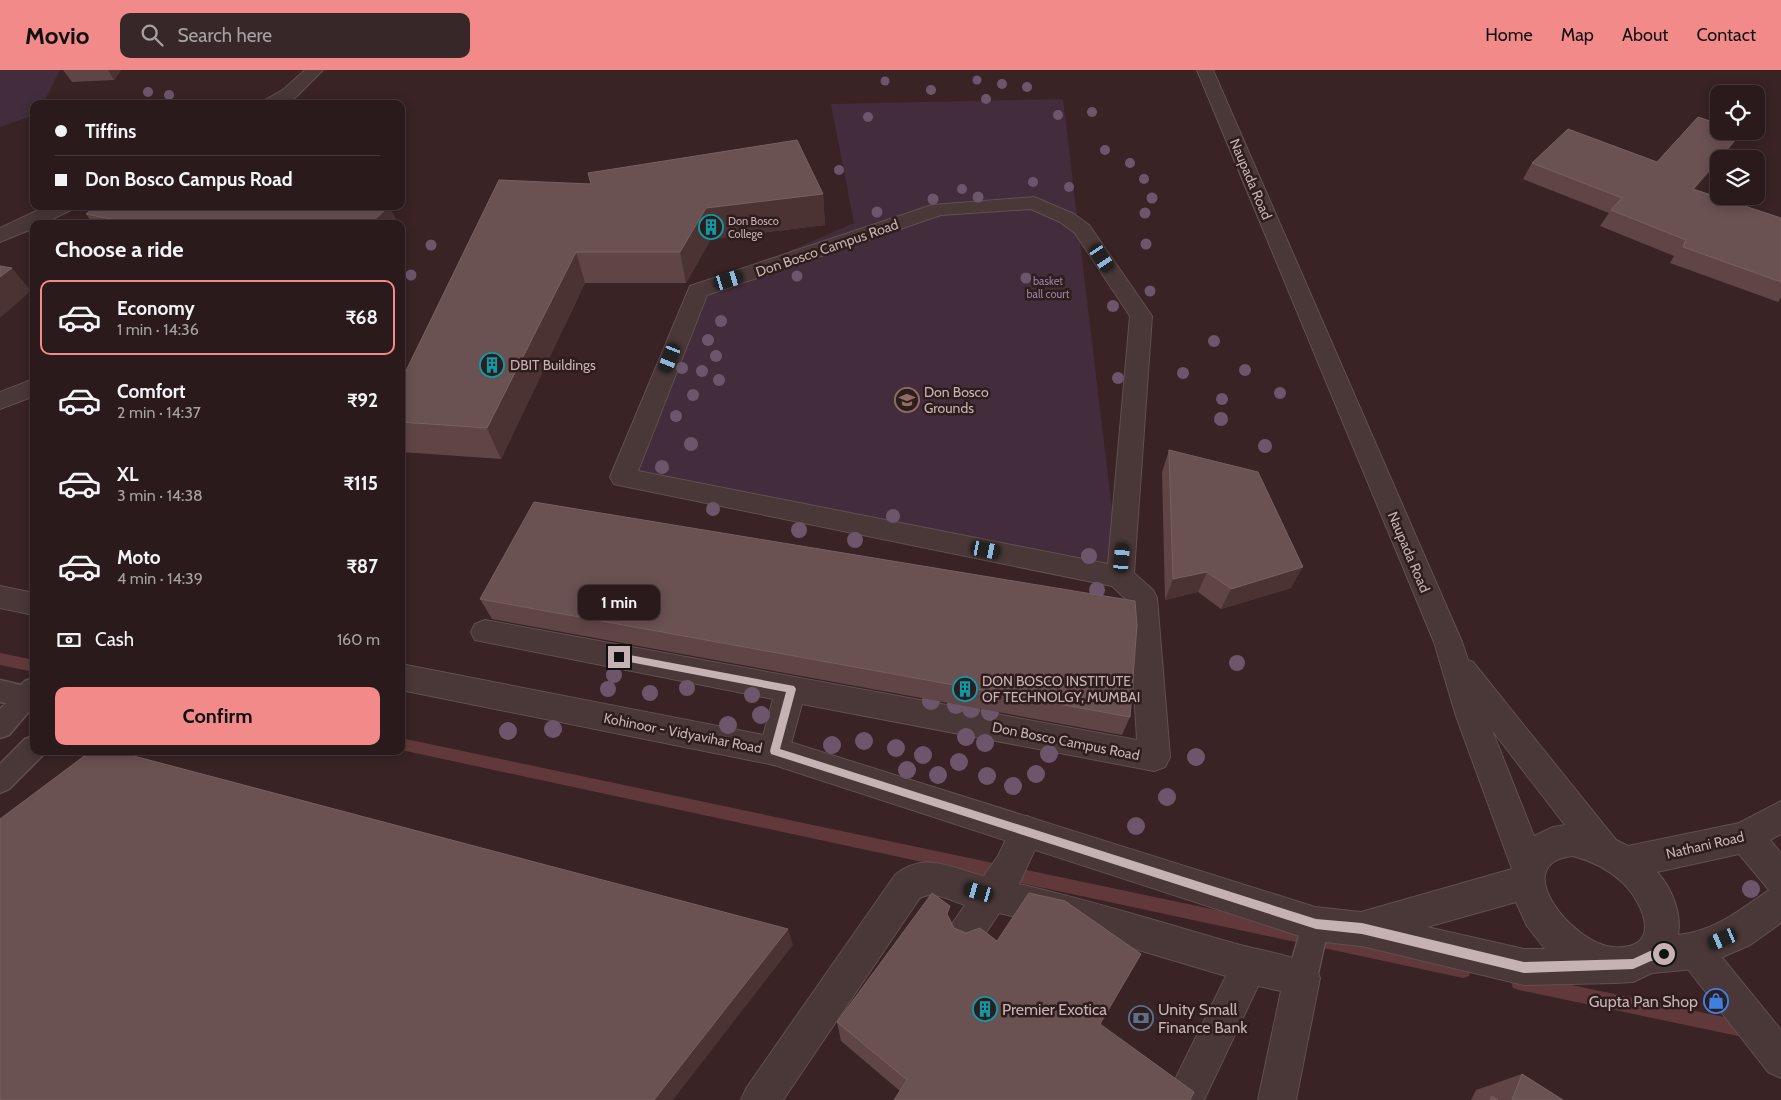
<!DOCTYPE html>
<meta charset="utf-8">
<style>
:root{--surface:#2b1a1b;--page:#372728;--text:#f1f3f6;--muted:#a6a1a3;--line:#47383a;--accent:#f38a8a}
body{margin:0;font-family:Cabin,sans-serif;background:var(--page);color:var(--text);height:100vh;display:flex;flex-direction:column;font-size:19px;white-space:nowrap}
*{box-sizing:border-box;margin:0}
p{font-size:16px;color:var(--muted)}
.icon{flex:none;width:28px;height:28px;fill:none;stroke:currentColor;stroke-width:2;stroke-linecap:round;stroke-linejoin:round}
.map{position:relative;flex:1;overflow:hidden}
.side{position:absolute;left:30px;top:150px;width:375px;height:535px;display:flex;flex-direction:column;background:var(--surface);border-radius:10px;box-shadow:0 2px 12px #0003,0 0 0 1px var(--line)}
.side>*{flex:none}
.banner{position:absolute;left:30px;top:30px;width:375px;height:110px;border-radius:10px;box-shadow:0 2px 12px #0003,0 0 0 1px var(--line);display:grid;align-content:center;height:110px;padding:0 25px;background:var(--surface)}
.fabs{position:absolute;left:1710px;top:15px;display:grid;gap:10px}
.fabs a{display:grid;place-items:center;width:55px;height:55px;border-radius:10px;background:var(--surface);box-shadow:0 2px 12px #0003,0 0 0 1px var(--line);font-size:25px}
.end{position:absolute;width:22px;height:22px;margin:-11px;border:6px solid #c6b2b2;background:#111;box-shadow:0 0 0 2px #111}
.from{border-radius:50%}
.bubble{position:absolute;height:35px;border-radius:10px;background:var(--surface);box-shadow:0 2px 12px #0003,0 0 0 1px var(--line);font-size:16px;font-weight:800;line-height:35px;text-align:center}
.car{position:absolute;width:15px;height:30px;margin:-15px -8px;border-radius:6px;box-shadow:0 0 4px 1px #0007;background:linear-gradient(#222 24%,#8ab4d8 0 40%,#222 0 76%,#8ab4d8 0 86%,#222 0)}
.banner b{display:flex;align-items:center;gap:18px;height:48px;font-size:19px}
.banner b+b{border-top:1px solid var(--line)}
.banner i{width:12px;height:12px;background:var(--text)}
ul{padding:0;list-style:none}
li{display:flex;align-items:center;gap:15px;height:75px;margin:0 10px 8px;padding:0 15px;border:2px solid transparent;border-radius:10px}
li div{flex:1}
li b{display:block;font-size:19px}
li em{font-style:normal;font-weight:800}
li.active{border-color:var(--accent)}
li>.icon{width:45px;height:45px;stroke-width:1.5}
h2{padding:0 25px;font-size:22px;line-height:60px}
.pay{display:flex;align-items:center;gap:12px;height:55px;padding:0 25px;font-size:19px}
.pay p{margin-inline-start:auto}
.button{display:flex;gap:10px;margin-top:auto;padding:10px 25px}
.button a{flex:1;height:58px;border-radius:10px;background:var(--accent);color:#111;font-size:20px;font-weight:800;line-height:58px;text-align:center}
header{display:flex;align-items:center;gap:30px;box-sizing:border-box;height:70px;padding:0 25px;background:var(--accent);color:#111}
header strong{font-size:24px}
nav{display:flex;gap:28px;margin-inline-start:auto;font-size:18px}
.search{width:350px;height:45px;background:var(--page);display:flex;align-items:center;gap:12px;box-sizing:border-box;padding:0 18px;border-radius:10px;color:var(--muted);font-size:19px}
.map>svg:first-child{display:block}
</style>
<header>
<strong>Movio</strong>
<div class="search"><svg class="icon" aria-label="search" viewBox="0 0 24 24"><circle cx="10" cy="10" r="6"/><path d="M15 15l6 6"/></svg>Search here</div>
<nav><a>Home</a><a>Map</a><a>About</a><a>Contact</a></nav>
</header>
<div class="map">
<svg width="1781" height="1030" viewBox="0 0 1781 1030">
<rect width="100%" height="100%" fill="#392324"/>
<!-- green -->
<path fill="#432d3c" d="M0,0H60L43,34H34V45L0,57Z
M1063,29L1120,507L623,407L698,221L854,153L831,34Z"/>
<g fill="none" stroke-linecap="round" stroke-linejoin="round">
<!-- stream -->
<path fill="#62393a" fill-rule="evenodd" d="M0,583L34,590V602L0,595Z
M401,668L1463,892L1469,894L1471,900L1469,906L1463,908L401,680Z
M1519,904L1781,959V975L1519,920L1513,918L1511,912L1513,906Z"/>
<defs>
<path id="service" d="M34,608V640L31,639L9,665L0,668V639L6,633L0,632V610L21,615L25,611Z
M34,666V681H45L43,685L9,719L0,723V694L25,669Z
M1315,840L1325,844L1329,854L1317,908L1312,918L1302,923L1292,918L1287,908L1305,844Z"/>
<path id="minor" d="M305,0H323L296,27L284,34H262L265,30L284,19Z
M1034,127L1074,144L1089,155L1152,246L1134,503L1153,520L1157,528L1170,687L1165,697L1154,701L802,634L789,681L785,691L774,695L763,691L759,681L773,629L475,570L471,562L475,554L485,550L1137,670L1129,532L1112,516L623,416L614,414L610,407L690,216L932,135ZM1031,139L1060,152L1075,163L1130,246L1108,494L638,401L707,225L941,145Z
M47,136H74L71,140L42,154H34V158L0,172V158Z
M34,309V326L0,339V322Z
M1027,746L1039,751L1043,762L1019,814C1089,830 1157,851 1226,871C1255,880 1287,884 1315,895L1320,908L1296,1030H1258L1281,921L1258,916L1204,1030H1165L1226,906L1068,859L999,843L974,881L962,886L950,881L945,869L950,857L965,835C952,831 930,819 919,829L783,1030H741L747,1017L895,805C925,780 952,799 984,806L998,786L1015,751Z
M1695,863L1707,869L1781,960V1008L1768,1002L1683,893L1677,881L1683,869Z"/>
<path id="tertiary" d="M1197,0H1213L1462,572L1468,590L1473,592L1616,770L1628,776L1739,753L1781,731V764L1770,770L1781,783V853L1750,875L1695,899L1652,903L1633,912L1615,913L1524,915L1362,876L1315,871L774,695L401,620V594L774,667L1315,837L1361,842L1512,799L1456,646L1434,572ZM1492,660L1565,755L1553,757L1534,766ZM1739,784L1769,820C1740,840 1715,861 1678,865C1682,844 1672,818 1657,802ZM1573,786C1592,791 1608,799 1622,812C1645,834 1663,881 1613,877C1574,875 1506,793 1573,786ZM1516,832L1527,856L1545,879H1524L1427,857Z
M0,516L34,523V545L0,538Z"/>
</defs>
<!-- service casing -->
<use href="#service" stroke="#624f4f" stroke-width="3"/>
<!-- minor casing -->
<use href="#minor" stroke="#624f4f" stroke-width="2"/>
<!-- tertiary casing -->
<use href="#tertiary" stroke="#624f4f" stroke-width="2"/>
<!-- service -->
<use href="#service" fill="#4a3737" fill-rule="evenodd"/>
<!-- minor -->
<use href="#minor" fill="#4a3737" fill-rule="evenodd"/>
<!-- tertiary -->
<use href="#tertiary" fill="#4a3737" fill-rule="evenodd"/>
</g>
<!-- trees -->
<g fill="#6d566c">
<circle cx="977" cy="10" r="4.5"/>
<circle cx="885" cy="11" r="4.5"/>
<circle cx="1002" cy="14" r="5"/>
<circle cx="1027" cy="17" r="5"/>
<circle cx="931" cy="20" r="5"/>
<circle cx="148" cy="22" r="5"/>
<circle cx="169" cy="25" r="5"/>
<circle cx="986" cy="29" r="5"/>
<circle cx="1092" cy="42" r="5"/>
<circle cx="1058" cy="45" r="5"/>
<circle cx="868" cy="47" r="5"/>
<circle cx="1105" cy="80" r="5"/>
<circle cx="1130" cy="93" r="5"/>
<circle cx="839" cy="100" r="5"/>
<circle cx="1144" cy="109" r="5"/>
<circle cx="1033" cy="112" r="5"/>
<circle cx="1069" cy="117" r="5"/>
<circle cx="962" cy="119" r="5"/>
<circle cx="978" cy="127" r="5.5"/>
<circle cx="1152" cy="128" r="5.5"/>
<circle cx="933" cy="129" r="5.5"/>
<circle cx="877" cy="142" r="5.5"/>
<circle cx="1145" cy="143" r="5.5"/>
<circle cx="1146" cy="174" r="5.5"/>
<circle cx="431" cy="175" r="5.5"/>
<circle cx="411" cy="205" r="5.5"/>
<circle cx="797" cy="206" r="5.5"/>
<circle cx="1026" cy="208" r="5.5"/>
<circle cx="1150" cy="221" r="5.5"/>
<circle cx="1113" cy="236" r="6"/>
<circle cx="721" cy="251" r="6"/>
<circle cx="708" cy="270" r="6"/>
<circle cx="1214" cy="271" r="6"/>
<circle cx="716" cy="286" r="6"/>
<circle cx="682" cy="298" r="6"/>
<circle cx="1245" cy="300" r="6"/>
<circle cx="702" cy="301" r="6"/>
<circle cx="1183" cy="303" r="6"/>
<circle cx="1118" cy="308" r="6"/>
<circle cx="719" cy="310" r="6"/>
<circle cx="1280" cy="323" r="6"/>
<circle cx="693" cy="325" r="6"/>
<circle cx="1222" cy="329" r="6"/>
<circle cx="676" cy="346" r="6"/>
<circle cx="1221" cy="349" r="7"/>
<circle cx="691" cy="374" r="7"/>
<circle cx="1265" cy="376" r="7"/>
<circle cx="662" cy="397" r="7"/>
<circle cx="713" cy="439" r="7"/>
<circle cx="893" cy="446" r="7"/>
<circle cx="799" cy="460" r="8"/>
<circle cx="855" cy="470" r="8"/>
<circle cx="1089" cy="486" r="8"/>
<circle cx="1097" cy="520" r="8"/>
<circle cx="1237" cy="593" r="8"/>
<circle cx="614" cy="605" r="8"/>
<circle cx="687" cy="618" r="8"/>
<circle cx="608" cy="619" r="8"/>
<circle cx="650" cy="623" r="8"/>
<circle cx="752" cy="625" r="8"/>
<circle cx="931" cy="631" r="9"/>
<circle cx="956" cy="635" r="9"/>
<circle cx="971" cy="639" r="9"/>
<circle cx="990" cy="642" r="9"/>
<circle cx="761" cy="645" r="9"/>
<circle cx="728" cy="655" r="9"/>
<circle cx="553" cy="659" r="9"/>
<circle cx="508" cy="661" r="9"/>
<circle cx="966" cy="667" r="9"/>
<circle cx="864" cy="671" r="9"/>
<circle cx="985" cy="673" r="9"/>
<circle cx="832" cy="675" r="9"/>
<circle cx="896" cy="678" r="9"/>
<circle cx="1049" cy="684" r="9"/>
<circle cx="923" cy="685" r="9"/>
<circle cx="1196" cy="687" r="9"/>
<circle cx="959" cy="692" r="9"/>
<circle cx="907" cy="700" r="9"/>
<circle cx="1036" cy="704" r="9"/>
<circle cx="938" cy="705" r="9"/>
<circle cx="987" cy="706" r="9"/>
<circle cx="1013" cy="716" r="9"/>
<circle cx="1167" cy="727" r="9"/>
<circle cx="1136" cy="756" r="9"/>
<circle cx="1751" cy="819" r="9"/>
</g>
<!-- wall -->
<path fill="#5f4546" d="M63,0H121L114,10L72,12Z
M1730,78L1719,89V91L1694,120L1781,148V228L1778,232L1670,193L1674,186L1600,156L1609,143L1523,109L1532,93L1657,92Z
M499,110L823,124L825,155L711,169L686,213H585L501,389L401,382V311Z
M96,136H389L398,154H93L86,144Z
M1169,380L1291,518L1221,539L1198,522L1165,530L1162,402Z
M480,529L1130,647L1122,665L492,549Z
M948,847L954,858L966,863L997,871L900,1021L841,971L837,952Z
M1522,1004L1563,1030H1471L1476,1020Z"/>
<!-- shaded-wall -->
<path fill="#4b3334" d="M108,0H121L114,10Z
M1742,62L1730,78L1721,89H1719V91L1681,135L1693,119Z
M823,124L825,155L711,169L686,213L680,182L706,138Z
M389,136L398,154H370Z
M576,182L585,213L501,389L487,358Z
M12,198L31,221L0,248V207Z
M1303,497L1291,518L1221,539L1231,519Z
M1207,502L1198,522L1165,530L1173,509Z
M788,859L793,875L673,1030H654Z"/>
<!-- building -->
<path fill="#6a5152" stroke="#786061" d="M1698,47L1719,54V61H1740L1742,62L1693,119L1781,148V212L1683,177L1686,170L1611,140L1622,128L1532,93L1568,59L1657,92Z
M797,70L823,124L706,138L680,182H576L487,358L401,352V311L499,110L591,114L588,103Z
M96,136H389L370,154H135L86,144Z
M0,196L12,198L0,207Z
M1169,380L1258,402L1303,497L1231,519L1207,502L1173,509Z
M534,432L1135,531L1137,555L1130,647L480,529Z
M91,681H115L788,859L654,1030H0V749Z
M932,823L950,836L947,844L954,858L966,863L980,858L997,871L1029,823L1065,831L1141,884L1100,954L1194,1022L1190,1030H894L907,1010L837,952Z
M1522,1004L1563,1030H1512Z
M1492,1026L1498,1030H1490Z"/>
<!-- route -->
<path fill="#c6b2b2" d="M619,583L794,616L796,619L780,679L1316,849L1362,853L1524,892L1633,889L1650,881L1664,879L1668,881L1669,884L1668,888L1651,891L1633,899L1524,903L1362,864L1316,859L771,684L770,681L786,622L619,590L615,587Z"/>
<!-- icons -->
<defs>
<symbol id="building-ring" viewBox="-11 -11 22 22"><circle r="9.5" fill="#2f1c1c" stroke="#0f9aa8" stroke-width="1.5"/><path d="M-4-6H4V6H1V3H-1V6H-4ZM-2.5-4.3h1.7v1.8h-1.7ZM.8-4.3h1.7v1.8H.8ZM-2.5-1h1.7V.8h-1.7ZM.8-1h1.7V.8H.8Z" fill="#0f9aa8"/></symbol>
<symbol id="university-ring" viewBox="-11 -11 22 22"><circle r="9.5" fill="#2f1c1c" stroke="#8d6e63" stroke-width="1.5"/><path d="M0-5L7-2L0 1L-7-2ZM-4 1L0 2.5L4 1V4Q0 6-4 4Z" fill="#8d6e63"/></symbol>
<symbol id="shop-ring" viewBox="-11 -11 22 22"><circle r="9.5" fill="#2f1c1c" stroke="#3f7fe0" stroke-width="1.5"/><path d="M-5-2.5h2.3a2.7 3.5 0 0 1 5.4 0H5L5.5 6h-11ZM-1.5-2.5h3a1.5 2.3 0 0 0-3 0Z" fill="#3f7fe0"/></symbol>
<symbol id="bank-ring" viewBox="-11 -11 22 22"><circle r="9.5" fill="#2f1c1c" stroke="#5c6f8a" stroke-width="1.5"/><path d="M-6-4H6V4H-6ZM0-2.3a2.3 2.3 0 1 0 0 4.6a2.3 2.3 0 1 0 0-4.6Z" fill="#5c6f8a"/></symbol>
</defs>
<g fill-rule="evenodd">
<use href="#building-ring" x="697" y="143" width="28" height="28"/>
<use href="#building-ring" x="478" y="281" width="28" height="28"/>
<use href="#university-ring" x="893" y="316" width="28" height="28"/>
<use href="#building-ring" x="951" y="605" width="28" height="28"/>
<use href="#shop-ring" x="1702" y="917" width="28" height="28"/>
<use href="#building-ring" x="971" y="925" width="28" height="28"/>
<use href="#bank-ring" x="1127" y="934" width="28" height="28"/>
</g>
<g text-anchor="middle" stroke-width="5" stroke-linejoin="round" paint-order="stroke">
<!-- far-poi labels -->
<g font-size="11" fill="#c6b2b2" stroke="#2f1c1c" text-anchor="start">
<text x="728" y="155">Don Bosco<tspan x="728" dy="13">College</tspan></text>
</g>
<!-- far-park labels -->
<g font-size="11" fill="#9780a6" stroke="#2f1c1c">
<text x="1048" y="215">basket<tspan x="1048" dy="13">ball court</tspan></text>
</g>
<!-- street labels -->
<g font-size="14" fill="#c6b2b2" stroke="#2f1c1c">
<text transform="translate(1251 109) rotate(67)" y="5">Naupada Road</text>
<text transform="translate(827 178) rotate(-19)" y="5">Don Bosco Campus Road</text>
<text transform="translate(1409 482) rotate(67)" y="5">Naupada Road</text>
<text transform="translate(683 663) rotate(11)" y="5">Kohinoor - Vidyavihar Road</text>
<text transform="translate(1066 671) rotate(11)" y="5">Don Bosco Campus Road</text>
<text transform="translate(1705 775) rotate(-13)" y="5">Nathani Road</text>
</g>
<!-- poi labels -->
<g font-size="14" fill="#c6b2b2" stroke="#2f1c1c" text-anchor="start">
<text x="510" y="300">DBIT Buildings</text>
<text x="924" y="327">Don Bosco<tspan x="924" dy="16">Grounds</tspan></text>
<text x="982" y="616">DON BOSCO INSTITUTE<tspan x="982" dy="16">OF TECHNOLGY, MUMBAI</tspan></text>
</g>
<!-- near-poi labels -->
<g font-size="16" fill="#c6b2b2" stroke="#2f1c1c" text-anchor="start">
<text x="1698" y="937" text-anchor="end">Gupta Pan Shop</text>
<text x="1002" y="945">Premier Exotica</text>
<text x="1158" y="945">Unity Small<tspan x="1158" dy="18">Finance Bank</tspan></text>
</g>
</g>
</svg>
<div class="fabs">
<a><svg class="icon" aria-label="locate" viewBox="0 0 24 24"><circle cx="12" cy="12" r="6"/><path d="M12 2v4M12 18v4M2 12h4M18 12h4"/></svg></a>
<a><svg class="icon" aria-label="layers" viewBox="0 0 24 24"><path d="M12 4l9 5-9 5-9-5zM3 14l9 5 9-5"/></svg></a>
</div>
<i class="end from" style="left:1664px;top:884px"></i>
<i class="end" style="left:619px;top:587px"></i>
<div class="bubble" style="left:578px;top:515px;width:82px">1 min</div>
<i class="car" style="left:1102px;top:188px;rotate:146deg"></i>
<i class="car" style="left:729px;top:210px;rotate:73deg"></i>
<i class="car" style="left:670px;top:288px;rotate:202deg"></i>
<i class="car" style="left:986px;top:480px;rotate:101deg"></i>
<i class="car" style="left:1122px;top:488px;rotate:5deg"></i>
<i class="car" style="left:979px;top:822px;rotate:286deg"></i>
<i class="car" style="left:1723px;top:869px;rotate:247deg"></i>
<div class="banner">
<b><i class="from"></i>Tiffins</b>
<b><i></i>Don Bosco Campus Road</b>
</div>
<section class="side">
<h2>Choose a ride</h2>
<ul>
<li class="active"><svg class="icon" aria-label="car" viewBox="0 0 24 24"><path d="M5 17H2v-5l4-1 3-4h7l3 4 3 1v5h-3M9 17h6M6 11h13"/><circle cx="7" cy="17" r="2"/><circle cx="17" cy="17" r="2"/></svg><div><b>Economy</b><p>1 min · 14:36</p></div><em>₹68</em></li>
<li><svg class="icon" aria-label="car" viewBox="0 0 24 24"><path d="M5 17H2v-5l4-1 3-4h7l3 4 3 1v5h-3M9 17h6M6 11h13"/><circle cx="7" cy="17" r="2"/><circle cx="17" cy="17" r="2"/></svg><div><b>Comfort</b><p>2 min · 14:37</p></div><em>₹92</em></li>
<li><svg class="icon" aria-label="car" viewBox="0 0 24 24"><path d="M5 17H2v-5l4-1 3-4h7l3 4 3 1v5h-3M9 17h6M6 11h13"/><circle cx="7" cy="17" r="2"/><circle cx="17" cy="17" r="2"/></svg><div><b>XL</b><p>3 min · 14:38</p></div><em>₹115</em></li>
<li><svg class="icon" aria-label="car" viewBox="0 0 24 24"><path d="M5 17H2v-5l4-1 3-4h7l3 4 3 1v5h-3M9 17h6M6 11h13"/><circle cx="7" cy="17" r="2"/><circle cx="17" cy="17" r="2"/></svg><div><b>Moto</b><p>4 min · 14:39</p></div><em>₹87</em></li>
</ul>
<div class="pay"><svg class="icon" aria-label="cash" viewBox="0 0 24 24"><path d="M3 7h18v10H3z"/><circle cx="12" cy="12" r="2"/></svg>Cash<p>160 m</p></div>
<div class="button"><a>Confirm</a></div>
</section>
</div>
